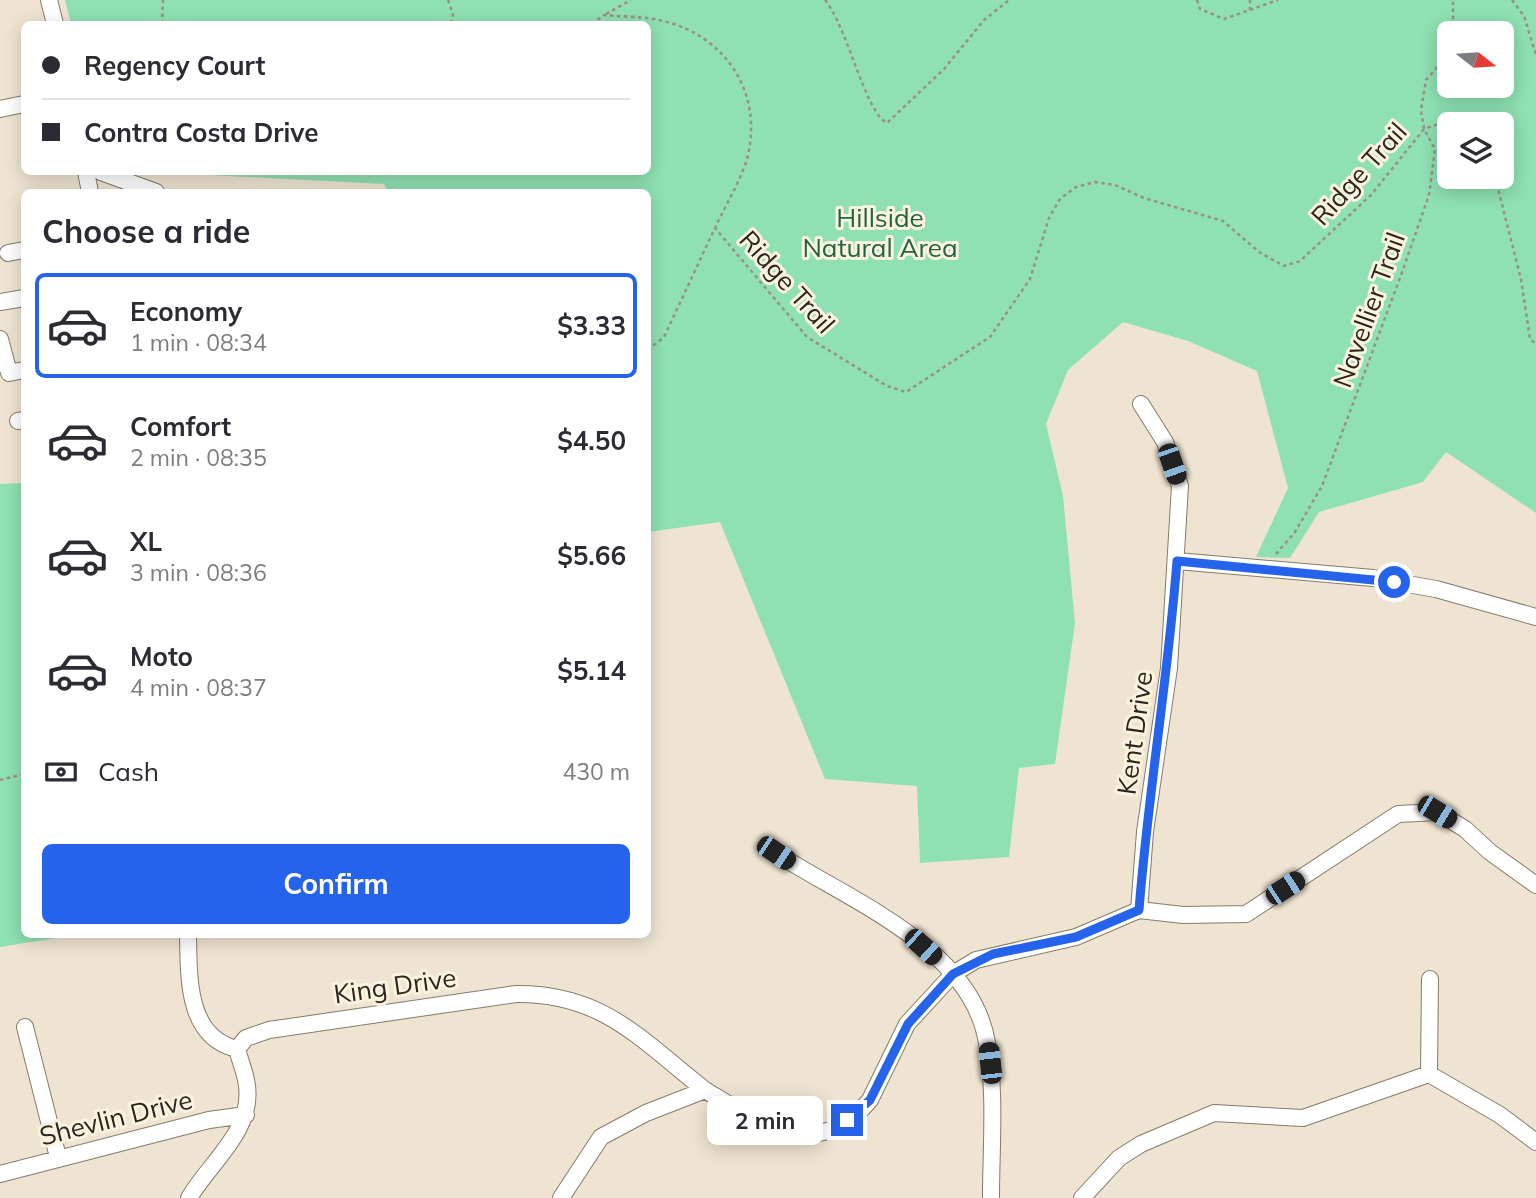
<!DOCTYPE html>
<meta charset="utf-8">
<style>
:root{--surface:#fff;--page:#f7f7f7;--text:#2b2b33;--muted:#7c7c81;--line:#e1e1e2;--accent:#2563eb}
body{margin:0;font-family:Mulish,sans-serif;background:var(--page);color:var(--text);height:100vh;display:flex;flex-direction:column;font-size:26px;white-space:nowrap}
*{box-sizing:border-box;margin:0}
p{font-size:23px;color:var(--muted)}
.icon{flex:none;width:38px;height:38px;fill:none;stroke:currentColor;stroke-width:2;stroke-linecap:round;stroke-linejoin:round}
.map{position:relative;flex:1;overflow:hidden}
.side{position:absolute;left:21px;top:189px;width:630px;height:749px;display:flex;flex-direction:column;background:var(--surface);border-radius:10px;box-shadow:0 4px 18px #0003}
.side>*{flex:none}
.guide{position:absolute;left:21px;top:21px;width:630px;height:154px;border-radius:10px;box-shadow:0 4px 18px #0003;display:grid;align-content:center;height:154px;padding:0 21px;background:var(--surface)}
.needle{width:46px;rotate:107deg}
.buttons{position:absolute;left:1437px;top:21px;display:grid;gap:14px}
.buttons a{display:grid;place-items:center;width:77px;height:77px;border-radius:10px;background:var(--surface);box-shadow:0 4px 18px #0003;font-size:35px}
.end{position:absolute;width:32px;height:32px;margin:-16px;border:9px solid #2563eb;background:#fff;box-shadow:0 0 0 4px #fff}
.from{border-radius:50%}
.bubble{position:absolute;height:49px;border-radius:10px;background:var(--surface);box-shadow:0 4px 18px #0003;font-size:23px;font-weight:700;line-height:49px;text-align:center}
.car{position:absolute;width:21px;height:42px;margin:-21px -10px;border-radius:9px;box-shadow:0 0 5px 2px #0007;background:linear-gradient(#222 24%,#8ab4d8 0 40%,#222 0 76%,#8ab4d8 0 86%,#222 0)}
.guide b{display:flex;align-items:center;gap:24px;height:66px;font-size:26px}
.guide b+b{border-top:2px solid var(--line)}
.guide i{width:18px;height:18px;background:var(--text)}
ul{padding:0;list-style:none}
li{display:flex;align-items:center;gap:21px;height:105px;margin:0 14px 10px;padding:0 7px;border:4px solid transparent;border-radius:10px}
li div{flex:1}
li b{display:block;font-size:26px}
li em{font-style:normal;font-weight:700}
li.on{border-color:var(--accent)}
li>.icon{width:63px;height:63px;stroke-width:1.5}
h2{padding:0 21px;font-size:32px;line-height:84px}
.pay{display:flex;align-items:center;gap:18px;height:77px;padding:0 21px;font-size:26px}
.pay p{margin-inline-start:auto}
.cta{display:flex;gap:14px;margin-top:auto;padding:14px 21px}
.cta a{flex:1;height:80px;border-radius:10px;background:var(--accent);color:#fff;font-size:28px;font-weight:700;line-height:80px;text-align:center}
.map>svg:first-child{display:block}
</style>
<div class="map">
<svg width="1536" height="1198" viewBox="0 0 1536 1198">
<rect width="100%" height="100%" fill="#efe4d1"/>
<!-- green -->
<path fill="#8fe1b3" fill-rule="evenodd" d="M65,0H1536V513L1446,452L1423,482L1319,512L1290,558L1256,557L1288,488L1257,371L1188,341L1123,322L1068,370L1046,424L1063,496L1075,623L1055,764L1019,768L1009,857L920,863L917,786L825,779L720,522L648,532V192H388L384,184L152,172H648V24H71ZM1449,33H1502V86H1449ZM1449,124H1502V177H1449Z
M24,483V934L75,935L0,947V484Z"/>
<g fill="none" stroke-linecap="round" stroke-linejoin="round">
<defs>
<path id="minor" d="M49,0L55,24
M0,109L24,104
M86,172L90,192
M101,172L156,192
M8,253L24,250
M0,302L24,298
M0,339L9,373L24,370
M18,421L24,420
M1177,561L1373,578L1436,589L1536,617
M776,853C848,900 972,947 987,1043C996,1094 991,1147 991,1198
M1139,910L1145,832L1169,668L1180,486L1165,442L1141,404
M188,934C189,977 186,1037 237,1049
M25,1027L58,1157
M237,1049L246,1038L269,1030L516,994C603,993 641,1040 705,1090
M1429,1074L1430,979
M0,1174L209,1120L246,1115
M189,1198C210,1162 253,1131 247,1086C246,1074 240,1061 237,1049
M561,1198L601,1137L646,1113L705,1090C761,1124 817,1164 870,1100L907,1024L953,974L976,960L1076,937L1139,910L1183,915L1246,914L1398,814L1437,812L1465,829L1490,852L1536,885
M1082,1198L1119,1158L1141,1144L1214,1113L1303,1118L1429,1074L1500,1115L1536,1142"/>
</defs>
<!-- minor casing -->
<use href="#minor" stroke="#857b69" stroke-width="18"/>
<!-- path -->
<path stroke="#999183" stroke-width="2.5" stroke-dasharray="3.5 3.5" stroke-linecap="butt" d="M448,0L453,15L451,24
M825,0C847,26 865,112 887,123L944,69L984,20L1009,0
M1197,0L1200,9L1224,19L1278,0
M1250,0V10
M1512,0L1524,16L1536,55
M606,14L631,0
M162,24L163,0
M592,24L604,15C623,17 645,16 663,21C727,36 764,95 747,159C740,182 725,206 715,228
M1453,33V0
M1495,177L1521,279L1530,339L1536,344
M648,350L664,337L715,228L807,337L887,386L906,392L990,337L1030,279L1049,218L1060,199L1076,187L1095,182L1115,185L1144,198L1223,221L1259,252L1284,266L1300,261L1371,195L1424,129L1444,122L1449,125
M1276,554L1295,532L1322,486L1400,278L1429,195L1435,149L1424,129L1421,110L1426,80L1449,54
M0,780L24,774"/>
<!-- minor -->
<use href="#minor" stroke="#fff" stroke-width="16"/>
</g>
<g fill="none" stroke-linecap="round" stroke-linejoin="round">
<!-- route -->
<path stroke="#2563eb" stroke-width="9" d="M847,1120L870,1100L908,1024L953,974L993,954L1076,937L1139,910C1148,794 1168,678 1177,561L1394,582"/>
</g>
<g text-anchor="middle" stroke-width="6" stroke-linejoin="round" paint-order="stroke">
<!-- street labels -->
<g font-size="26" fill="#2a261f" stroke="#fcf2de">
<text transform="translate(1359 174) rotate(-48)" y="9">Ridge Trail</text>
<text transform="translate(787 282) rotate(48)" y="9">Ridge Trail</text>
<text transform="translate(1369 310) rotate(-70)" y="9">Navellier Trail</text>
<text transform="translate(1135 733) rotate(-82)" y="9">Kent Drive</text>
<text transform="translate(395 986) rotate(-8)" y="9">King Drive</text>
<text transform="translate(116 1118) rotate(-14)" y="9">Shevlin Drive</text>
</g>
<!-- park labels -->
<g font-size="26" fill="#1f6443" stroke="#fcf2de">
<text x="880" y="227">Hillside<tspan x="880" dy="30">Natural Area</tspan></text>
</g>
</g>
</svg>
<div class="buttons">
<a><svg class="needle" viewBox="-14 -14 28 28"><path d="M0-13l5 13h-10z" fill="#e53935"/><path d="M0 13l5-13h-10z" fill="#7c7c81"/></svg></a>
<a><svg class="icon" aria-label="layers" viewBox="0 0 24 24"><path d="M12 4l9 5-9 5-9-5zM3 14l9 5 9-5"/></svg></a>
</div>
<i class="end from" style="left:1394px;top:582px"></i>
<i class="end" style="left:847px;top:1120px"></i>
<div class="bubble" style="left:707px;top:1096px;width:116px">2 min</div>
<i class="car" style="left:1172px;top:464px;rotate:161deg"></i>
<i class="car" style="left:1437px;top:812px;rotate:121deg"></i>
<i class="car" style="left:776px;top:853px;rotate:124deg"></i>
<i class="car" style="left:1285px;top:888px;rotate:57deg"></i>
<i class="car" style="left:923px;top:947px;rotate:132deg"></i>
<i class="car" style="left:990px;top:1063px;rotate:354deg"></i>
<div class="guide">
<b><i class="from"></i>Regency Court</b>
<b><i></i>Contra Costa Drive</b>
</div>
<section class="side">
<h2>Choose a ride</h2>
<ul>
<li class="on"><svg class="icon" aria-label="car" viewBox="0 0 24 24"><path d="M5 17H2v-5l4-1 3-4h7l3 4 3 1v5h-3M9 17h6M6 11h13"/><circle cx="7" cy="17" r="2"/><circle cx="17" cy="17" r="2"/></svg><div><b>Economy</b><p>1 min · 08:34</p></div><em>$3.33</em></li>
<li><svg class="icon" aria-label="car" viewBox="0 0 24 24"><path d="M5 17H2v-5l4-1 3-4h7l3 4 3 1v5h-3M9 17h6M6 11h13"/><circle cx="7" cy="17" r="2"/><circle cx="17" cy="17" r="2"/></svg><div><b>Comfort</b><p>2 min · 08:35</p></div><em>$4.50</em></li>
<li><svg class="icon" aria-label="car" viewBox="0 0 24 24"><path d="M5 17H2v-5l4-1 3-4h7l3 4 3 1v5h-3M9 17h6M6 11h13"/><circle cx="7" cy="17" r="2"/><circle cx="17" cy="17" r="2"/></svg><div><b>XL</b><p>3 min · 08:36</p></div><em>$5.66</em></li>
<li><svg class="icon" aria-label="car" viewBox="0 0 24 24"><path d="M5 17H2v-5l4-1 3-4h7l3 4 3 1v5h-3M9 17h6M6 11h13"/><circle cx="7" cy="17" r="2"/><circle cx="17" cy="17" r="2"/></svg><div><b>Moto</b><p>4 min · 08:37</p></div><em>$5.14</em></li>
</ul>
<div class="pay"><svg class="icon" aria-label="cash" viewBox="0 0 24 24"><path d="M3 7h18v10H3z"/><circle cx="12" cy="12" r="2"/></svg>Cash<p>430 m</p></div>
<div class="cta"><a>Confirm</a></div>
</section>
</div>
